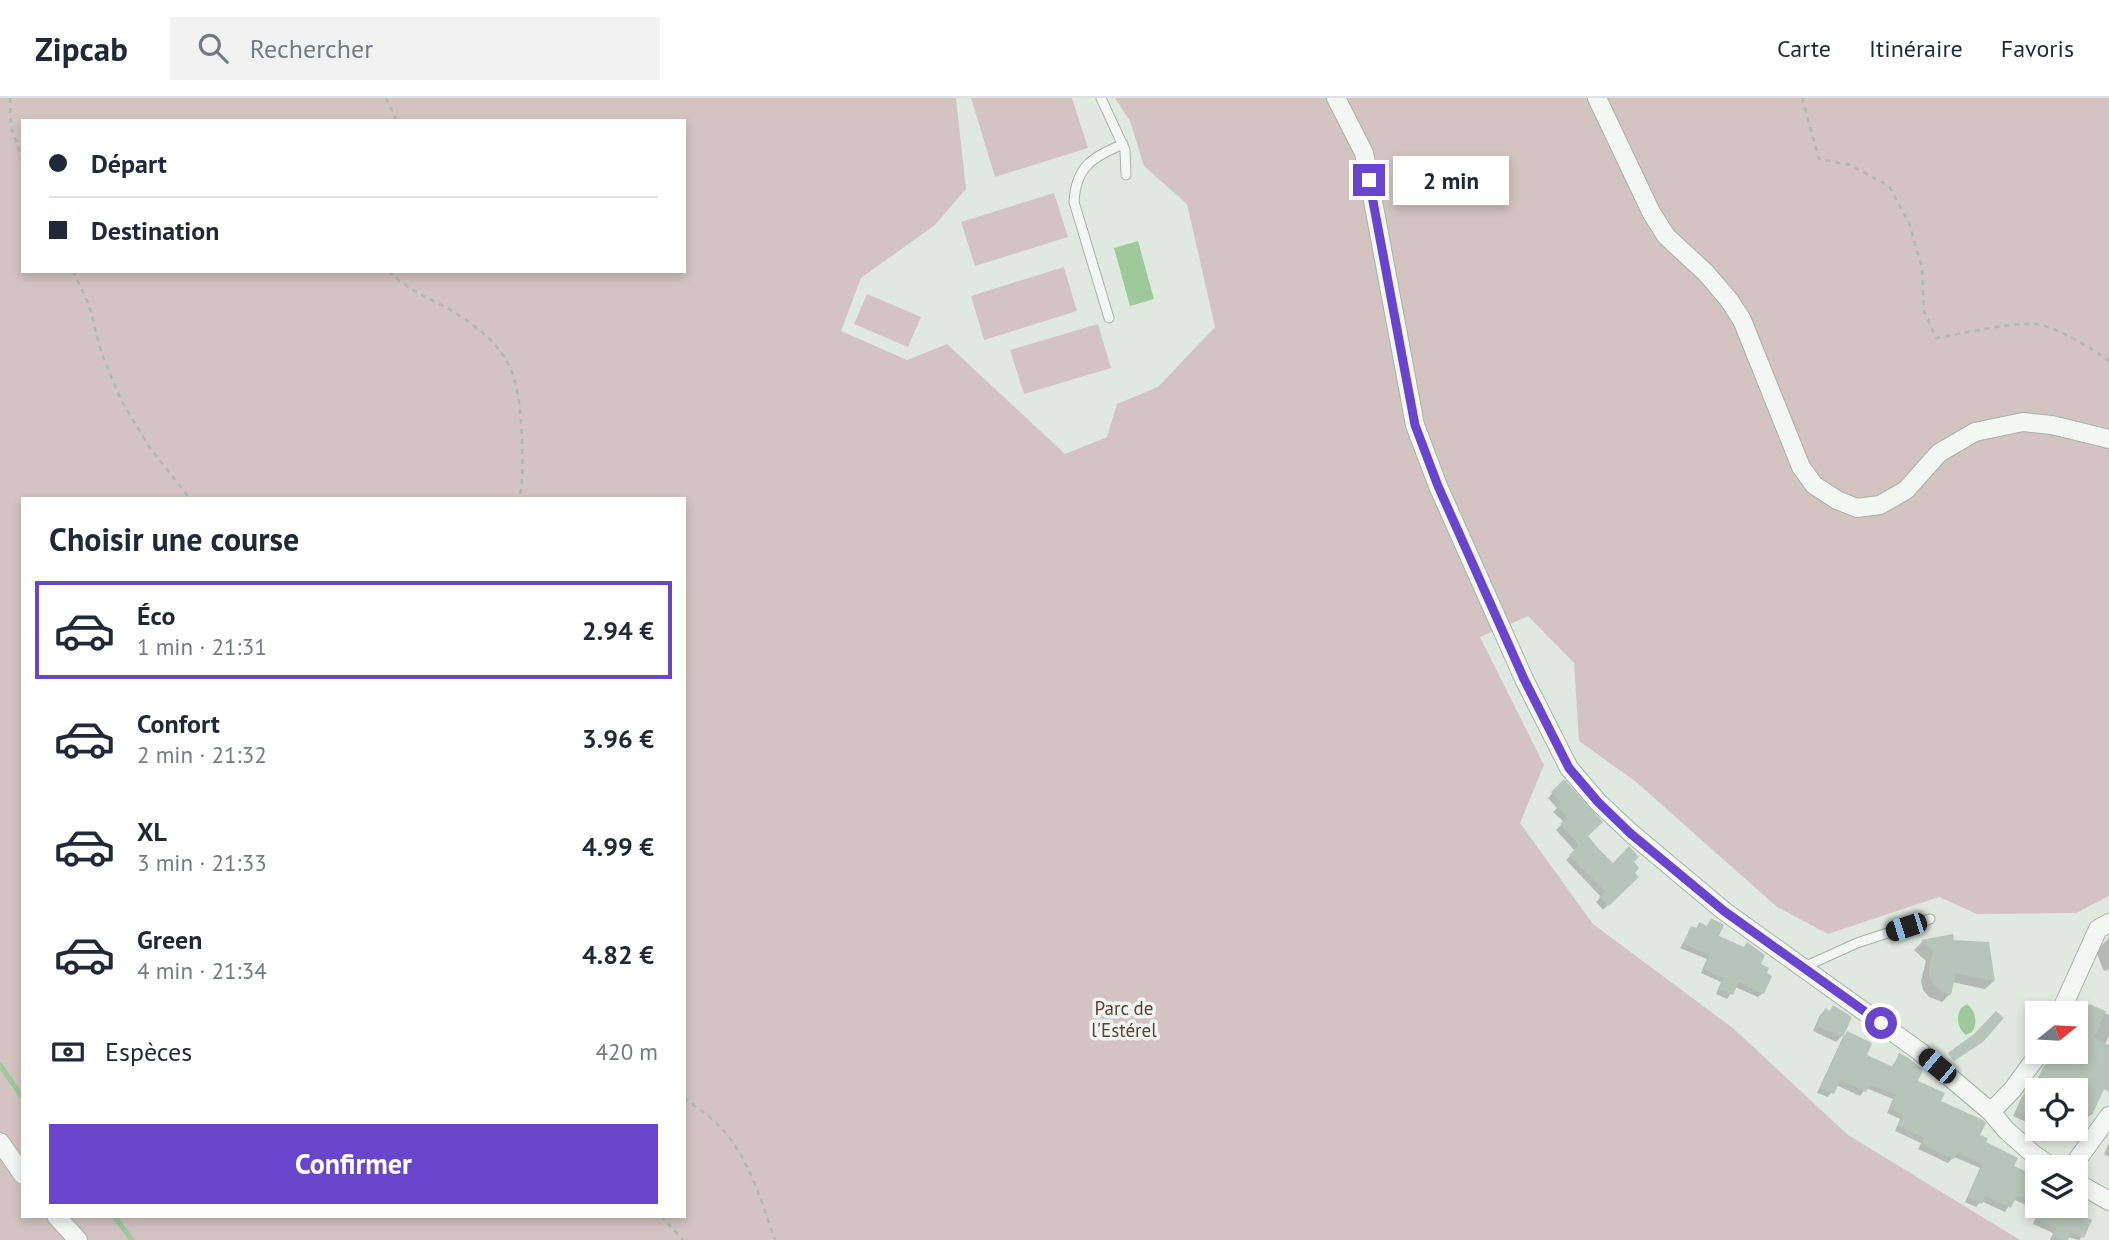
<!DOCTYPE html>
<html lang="fr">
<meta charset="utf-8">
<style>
:root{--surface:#fff;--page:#f2f2f3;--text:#1f2937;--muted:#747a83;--line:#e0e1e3;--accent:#6945cd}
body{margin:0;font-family:"PT Sans",sans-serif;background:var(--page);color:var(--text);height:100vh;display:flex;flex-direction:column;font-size:26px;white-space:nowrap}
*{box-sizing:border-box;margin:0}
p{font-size:23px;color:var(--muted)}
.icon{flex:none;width:38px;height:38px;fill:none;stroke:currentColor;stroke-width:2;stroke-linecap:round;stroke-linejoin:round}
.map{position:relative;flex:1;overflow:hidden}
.drawer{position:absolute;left:21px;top:399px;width:665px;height:721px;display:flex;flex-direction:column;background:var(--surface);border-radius:0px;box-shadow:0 4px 10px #0003}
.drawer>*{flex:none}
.hud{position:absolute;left:21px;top:21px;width:665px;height:154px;border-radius:0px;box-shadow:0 4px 10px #0003;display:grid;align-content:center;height:154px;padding:0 28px;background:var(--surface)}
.needle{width:46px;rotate:72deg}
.buttons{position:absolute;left:2025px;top:903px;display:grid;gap:14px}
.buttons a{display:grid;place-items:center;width:63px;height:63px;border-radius:0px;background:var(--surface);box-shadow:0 4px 10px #0003;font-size:35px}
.end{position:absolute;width:32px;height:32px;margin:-16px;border:9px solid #6945cd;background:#fff;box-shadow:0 0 0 4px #fff}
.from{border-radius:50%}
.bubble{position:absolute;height:49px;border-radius:0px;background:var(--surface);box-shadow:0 4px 10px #0003;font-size:23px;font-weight:700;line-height:49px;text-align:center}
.car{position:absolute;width:21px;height:42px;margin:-21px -10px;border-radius:9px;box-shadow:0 0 5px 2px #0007;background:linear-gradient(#222 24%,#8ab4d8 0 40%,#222 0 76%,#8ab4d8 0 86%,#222 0)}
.hud b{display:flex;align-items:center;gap:24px;height:66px;font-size:26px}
.hud b+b{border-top:2px solid var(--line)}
.hud i{width:18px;height:18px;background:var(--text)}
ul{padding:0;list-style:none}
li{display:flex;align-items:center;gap:21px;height:98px;margin:0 14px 10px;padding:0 14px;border:4px solid transparent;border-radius:0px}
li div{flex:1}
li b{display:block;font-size:26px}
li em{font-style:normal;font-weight:700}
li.current{border-color:var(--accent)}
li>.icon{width:63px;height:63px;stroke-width:1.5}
h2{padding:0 28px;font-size:32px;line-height:84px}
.pay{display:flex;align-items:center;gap:18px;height:77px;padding:0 28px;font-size:26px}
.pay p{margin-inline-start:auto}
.button{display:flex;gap:14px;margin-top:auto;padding:14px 28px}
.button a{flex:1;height:80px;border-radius:0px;background:var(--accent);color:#fff;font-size:28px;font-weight:700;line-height:80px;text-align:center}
header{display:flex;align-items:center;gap:42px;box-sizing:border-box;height:98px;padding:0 35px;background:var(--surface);border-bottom:2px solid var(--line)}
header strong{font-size:33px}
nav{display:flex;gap:38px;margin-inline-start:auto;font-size:24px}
.search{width:490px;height:63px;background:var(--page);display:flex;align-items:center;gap:18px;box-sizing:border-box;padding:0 24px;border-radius:0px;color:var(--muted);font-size:26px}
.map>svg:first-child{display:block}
</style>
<header>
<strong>Zipcab</strong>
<div class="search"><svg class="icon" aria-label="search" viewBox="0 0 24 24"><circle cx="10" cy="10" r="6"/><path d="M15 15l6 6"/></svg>Rechercher</div>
<nav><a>Carte</a><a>Itinéraire</a><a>Favoris</a></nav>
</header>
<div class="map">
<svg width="2109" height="1142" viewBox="0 0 2109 1142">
<rect width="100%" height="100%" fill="#e0e9e0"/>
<!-- green -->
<path fill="#d3c4c1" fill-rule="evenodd" d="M0,0H956L966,91L935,127L861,180L841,233L907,262L947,246L1065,356L1107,339L1117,306L1158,289L1215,229L1187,106L1144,68L1130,23L1115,0H2109V798L2076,815L1977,816L1939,799L1828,836L1777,809L1635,683L1579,643L1574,565L1528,518L1480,539L1544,667L1520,725L1593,826L1734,931L1848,1037L2020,1142H0ZM23,23H684V173H23ZM23,401H684V1118H23Z
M971,0H1072L1088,50L995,79Z
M1054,95L1068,139L975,168L961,124Z
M1064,169L1077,213L984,242L971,198Z
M867,196L921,219L908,249L854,226Z
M1098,226L1111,270L1024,296L1010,252Z"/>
<!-- water -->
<path fill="#9ec99b" d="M1138,143L1154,201L1130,208L1114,150Z
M1967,906C1976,913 1978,925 1972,934L1966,937C1957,930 1956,919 1961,910Z"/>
<!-- shadow -->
<path fill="#0003" d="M1564,684L1585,739L1613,767L1632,765V775L1636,779L1603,812L1596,804L1601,799L1566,762L1575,753L1556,732L1564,724L1553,714L1557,710L1548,700Z
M1711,822L1716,839L1743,850L1747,846L1759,867L1763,895L1758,899L1735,889L1727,901L1716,896L1721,884L1701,875L1707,861L1680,850L1692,830L1695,831L1700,827L1706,829Z
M1951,838L1953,844L1994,883L1985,891L1952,884L1950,896L1942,904L1929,899L1923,892L1921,883L1926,863L1914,852L1922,844Z
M2109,840V871L2104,873L2097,856L2102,847Z
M2089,908L2109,917V938L2099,959L2109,964V985L2100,997L2091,1016L2077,1032L2073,1031H2076V992H2037V1031H2051L2044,1044L2029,1037L2033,1027L2013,1018L2022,999L2026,994L2029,996L2045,967L2047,958L2051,954L2062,958L2064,954H2076L2075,915L2080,910L2085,912Z
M1834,909L1842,938L1836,944L1813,933L1820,917L1825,912L1829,914Z
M1847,935L1864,958L1891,970L1899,958L1915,984L1978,1037L1983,1045L2012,1069L2037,1081V1108H2058L2090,1122L2082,1139L2079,1142L2067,1139L2066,1142H2050L2053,1135L2033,1126L2039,1113L2013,1101L2005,1114L1981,1103L1976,1109L1965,1104L1980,1070L1954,1059L1948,1065L1918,1051L1921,1045L1895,1033L1900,1021L1887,1015L1893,1001L1866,990L1860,998L1836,987L1828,999L1817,995L1843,939Z
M2109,1045V1059L2104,1056Z"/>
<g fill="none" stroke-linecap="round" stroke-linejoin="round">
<!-- stream -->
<path stroke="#9ec99b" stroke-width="5" d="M0,967L23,1000
M114,1118L132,1142"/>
</g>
<!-- building -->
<path fill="#b7c5b8" d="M1564,681L1603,724L1588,738L1598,750L1613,765L1629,748L1639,759L1634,764L1639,770L1635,775L1639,779L1609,808L1599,799L1605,793L1569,757L1579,747L1560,726L1567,719L1557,709L1561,705L1551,694Z
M1711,820L1724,827L1719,838L1744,849L1747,844L1765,857L1761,866L1769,870L1767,875L1772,878L1764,896L1739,884L1733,897L1719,891L1724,880L1704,871L1710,857L1683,845L1691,828L1697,830L1699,824L1707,828Z
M1953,836L1954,842L1989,844L1995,883L1956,875L1951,897L1942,894L1935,888L1930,880L1929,870L1933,854L1921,842Z
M2089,906L2106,913L2094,940L2109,947V994L2104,991L2092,1017L2089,1015L2076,1045V1010L2083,992H2033L2051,954H2076V946L2081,934L2076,931V917L2080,908L2086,911Z
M1833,907L1852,919L1843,939L1817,928L1825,910L1830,913Z
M1996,913L2004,920L1983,944L1954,963L1948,955L1974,936Z
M1847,933L1872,945L1867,957L1893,969L1899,955L1909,960L1923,972L1918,983L1945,995L1941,1003L1983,1022L1986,1025L1980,1037L1988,1040L1986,1044L2018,1060L2014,1068L2037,1078V1106L2017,1097L2011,1110L1985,1098L1982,1106L1968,1099L1983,1066L1957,1055L1954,1061L1921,1046L1924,1040L1898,1028L1903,1016L1890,1011L1896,997L1870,986L1866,994L1840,982L1834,996L1820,990Z
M2026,992L2037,998V1022L2017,1013Z
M2042,1108H2053L2069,1116L2071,1112L2092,1122L2084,1140L2071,1134L2068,1142L2053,1139L2056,1130L2036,1121Z"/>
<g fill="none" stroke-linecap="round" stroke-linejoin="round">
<defs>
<path id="lane" d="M1101,0L1125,52L1126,77
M1109,220L1074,104C1076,68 1092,60 1123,46
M1804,869L1857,845L1930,821"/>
<path id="street" d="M1336,0L1364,55L1415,327L1438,388L1524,581L1569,670L1598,704L1631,735L1724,813L1919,953L1991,1014L2006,1032L2033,1056L2052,1069
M1597,0L1651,114L1666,138L1706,175L1729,202L1742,222L1801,369L1814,387L1837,402L1857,410L1880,407L1906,392L1939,355L1975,334L2023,324L2052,327L2109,341
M2060,915L2098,831L2109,825
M1991,1014L2013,991L2040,954
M0,1044L23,1077
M2072,1069L2109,1018
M2076,1084L2109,1103
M56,1118L78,1142"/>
</defs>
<!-- lane casing -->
<use href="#lane" stroke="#a5b3a6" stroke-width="11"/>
<!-- street casing -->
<use href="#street" stroke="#a5b3a6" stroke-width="20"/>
<!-- path -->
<path stroke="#aeb9af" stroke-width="2.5" stroke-dasharray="5 5" stroke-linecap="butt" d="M10,0L11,29L23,64
M386,0L397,23
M1802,0L1819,61L1850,67L1889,88L1909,125L1922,170L1924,213L1936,240C1966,235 2006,225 2035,226C2054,227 2093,251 2109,263
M73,173L89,207L101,254L121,302L148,347L190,401
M389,173C410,195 432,200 457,216C513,252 519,278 522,342C522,362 524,381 519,401
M684,1000C696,1009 709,1017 719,1028C749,1058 761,1103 775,1142
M661,1118L683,1142"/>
<!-- lane -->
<use href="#lane" stroke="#f2f7f3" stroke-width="9"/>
<!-- street -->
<use href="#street" stroke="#f2f7f3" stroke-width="18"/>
</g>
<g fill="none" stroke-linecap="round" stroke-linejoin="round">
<!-- route -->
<path stroke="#6945cd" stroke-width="9" d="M1369,82L1415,327L1438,388L1524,581L1569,670L1598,704L1630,735L1724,813L1881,925"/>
</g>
<g text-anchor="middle" stroke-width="7" stroke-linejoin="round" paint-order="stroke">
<!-- park labels -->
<g font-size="19" fill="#5c3e36" stroke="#eff6ef">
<text x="1124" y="917">Parc de<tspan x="1124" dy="22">l'Estérel</tspan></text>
</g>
</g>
</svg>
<div class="buttons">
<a><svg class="needle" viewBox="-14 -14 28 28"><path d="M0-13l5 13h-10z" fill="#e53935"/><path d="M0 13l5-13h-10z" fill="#747a83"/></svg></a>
<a><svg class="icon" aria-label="locate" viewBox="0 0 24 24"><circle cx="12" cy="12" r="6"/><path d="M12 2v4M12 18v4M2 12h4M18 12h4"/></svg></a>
<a><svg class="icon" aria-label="layers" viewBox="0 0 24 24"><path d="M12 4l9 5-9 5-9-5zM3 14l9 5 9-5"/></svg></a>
</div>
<i class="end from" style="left:1881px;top:925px"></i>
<i class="end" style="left:1369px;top:82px"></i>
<div class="bubble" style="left:1393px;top:58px;width:116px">2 min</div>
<i class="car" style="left:1906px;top:829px;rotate:252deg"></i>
<i class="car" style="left:1937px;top:968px;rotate:310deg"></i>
<div class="hud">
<b><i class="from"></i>Départ</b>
<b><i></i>Destination</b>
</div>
<section class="drawer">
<h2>Choisir une course</h2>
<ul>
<li class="current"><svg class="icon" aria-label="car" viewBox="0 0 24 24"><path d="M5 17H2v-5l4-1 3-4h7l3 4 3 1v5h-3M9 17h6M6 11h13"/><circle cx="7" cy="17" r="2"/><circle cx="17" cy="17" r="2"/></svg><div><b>Éco</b><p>1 min · 21:31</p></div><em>2.94 €</em></li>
<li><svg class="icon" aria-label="car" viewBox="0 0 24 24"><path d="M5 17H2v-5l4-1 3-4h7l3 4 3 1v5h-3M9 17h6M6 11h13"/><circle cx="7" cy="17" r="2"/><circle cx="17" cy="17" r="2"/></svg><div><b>Confort</b><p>2 min · 21:32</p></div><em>3.96 €</em></li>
<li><svg class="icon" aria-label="car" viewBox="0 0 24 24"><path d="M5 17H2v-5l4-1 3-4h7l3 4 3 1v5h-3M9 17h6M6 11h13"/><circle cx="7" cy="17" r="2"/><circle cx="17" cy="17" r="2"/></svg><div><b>XL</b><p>3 min · 21:33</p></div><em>4.99 €</em></li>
<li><svg class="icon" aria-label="car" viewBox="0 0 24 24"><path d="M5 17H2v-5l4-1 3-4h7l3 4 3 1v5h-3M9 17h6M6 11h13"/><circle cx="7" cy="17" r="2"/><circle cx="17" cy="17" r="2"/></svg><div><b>Green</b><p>4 min · 21:34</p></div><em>4.82 €</em></li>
</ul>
<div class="pay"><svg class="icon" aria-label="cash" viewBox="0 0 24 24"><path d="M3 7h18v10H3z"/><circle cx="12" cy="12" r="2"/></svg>Espèces<p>420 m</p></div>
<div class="button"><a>Confirmer</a></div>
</section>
</div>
